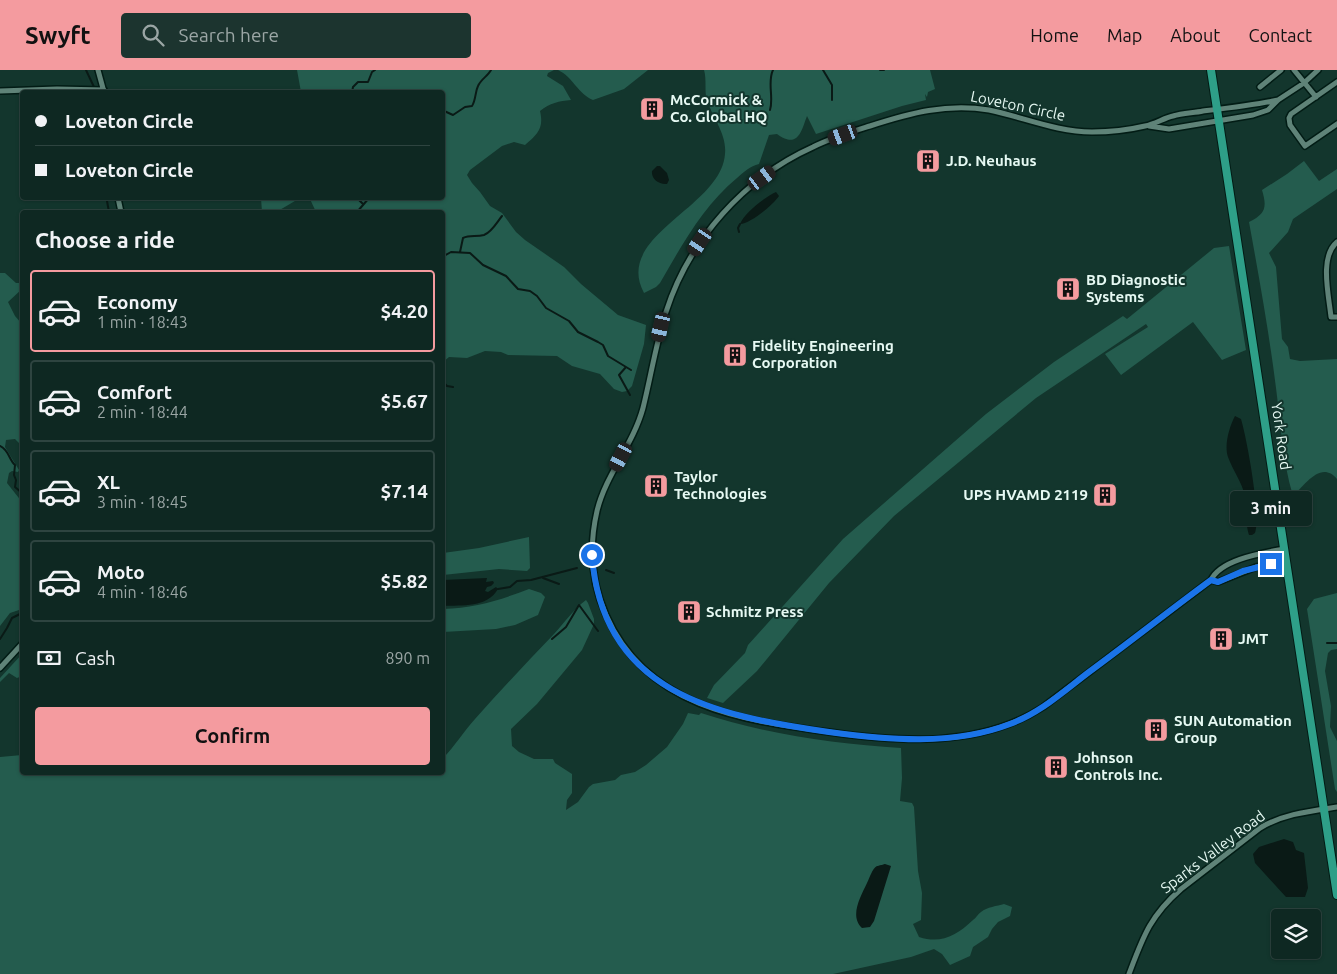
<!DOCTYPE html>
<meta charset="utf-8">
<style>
:root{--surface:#0e2822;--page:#1c342f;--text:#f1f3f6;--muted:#9ba6a5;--line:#2e4440;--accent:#f49b9f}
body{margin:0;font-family:Ubuntu,sans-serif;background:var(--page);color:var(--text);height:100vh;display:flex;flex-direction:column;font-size:19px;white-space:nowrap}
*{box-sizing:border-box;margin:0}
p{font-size:16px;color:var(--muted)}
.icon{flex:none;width:28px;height:28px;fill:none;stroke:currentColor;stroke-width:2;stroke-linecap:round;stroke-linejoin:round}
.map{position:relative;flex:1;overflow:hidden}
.sheet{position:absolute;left:20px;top:140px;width:425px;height:565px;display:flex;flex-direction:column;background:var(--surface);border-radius:5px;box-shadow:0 1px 4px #0004,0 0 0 1px var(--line)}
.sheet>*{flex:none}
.guide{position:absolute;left:20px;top:20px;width:425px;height:110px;border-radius:5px;box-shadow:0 1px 4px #0004,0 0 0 1px var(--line);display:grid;align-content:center;height:110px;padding:0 15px;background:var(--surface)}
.fabs{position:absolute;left:1271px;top:839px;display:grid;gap:10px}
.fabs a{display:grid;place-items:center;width:50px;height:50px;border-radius:5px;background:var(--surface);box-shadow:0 1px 4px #0004,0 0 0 1px var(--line);font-size:25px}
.end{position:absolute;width:22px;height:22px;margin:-11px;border:6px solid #1a73e8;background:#fff;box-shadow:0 0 0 2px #fff}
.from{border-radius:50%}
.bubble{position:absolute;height:35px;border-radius:5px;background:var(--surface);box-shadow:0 1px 4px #0004,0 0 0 1px var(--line);font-size:16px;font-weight:700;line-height:35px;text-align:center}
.car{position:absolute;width:15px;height:30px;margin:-15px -8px;border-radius:6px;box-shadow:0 0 4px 1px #0007;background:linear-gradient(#222 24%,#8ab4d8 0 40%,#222 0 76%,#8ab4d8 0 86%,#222 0)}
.guide b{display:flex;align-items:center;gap:18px;height:48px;font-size:19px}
.guide b+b{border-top:1px solid var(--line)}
.guide i{width:12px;height:12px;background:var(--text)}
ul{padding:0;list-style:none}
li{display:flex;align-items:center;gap:15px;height:82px;margin:0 10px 8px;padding:0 5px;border:2px solid var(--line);border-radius:5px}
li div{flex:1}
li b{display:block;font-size:19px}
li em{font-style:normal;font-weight:700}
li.current{border-color:var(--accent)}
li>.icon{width:45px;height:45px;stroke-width:1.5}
h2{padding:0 15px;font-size:22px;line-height:60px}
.pay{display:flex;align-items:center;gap:12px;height:55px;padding:0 15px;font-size:19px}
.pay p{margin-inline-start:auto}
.button{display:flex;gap:10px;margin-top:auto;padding:10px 15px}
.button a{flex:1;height:58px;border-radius:5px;background:var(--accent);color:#111;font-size:20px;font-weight:700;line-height:58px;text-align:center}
header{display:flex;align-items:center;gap:30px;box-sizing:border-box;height:70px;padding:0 25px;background:var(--accent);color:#111}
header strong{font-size:24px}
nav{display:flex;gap:28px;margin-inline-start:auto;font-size:18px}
.search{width:350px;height:45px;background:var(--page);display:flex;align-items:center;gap:12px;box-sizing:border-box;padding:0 18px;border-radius:5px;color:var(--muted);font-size:19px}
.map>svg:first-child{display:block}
</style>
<header>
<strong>Swyft</strong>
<div class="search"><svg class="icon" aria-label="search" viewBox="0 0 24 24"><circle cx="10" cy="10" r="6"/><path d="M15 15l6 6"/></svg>Search here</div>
<nav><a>Home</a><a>Map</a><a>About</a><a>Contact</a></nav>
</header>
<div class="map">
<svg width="1337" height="904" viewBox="0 0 1337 904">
<rect width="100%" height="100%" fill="#13362d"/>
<!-- green -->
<path fill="#245c4e" d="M297,0H554L548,3L547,6L563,16L571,30C559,31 550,33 540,41C544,58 538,64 525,75L514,72L502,76L470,100L467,105L472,113L480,122L490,136L502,143L516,162L525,170L564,197L581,214L618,245L646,255L644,274L632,316L627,321L622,322L614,319L600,304L572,296L557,286L508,285L501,282L485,281L467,288L449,287L443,292L442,142H316L310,129L306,128H442V22H301Z
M558,0H648L624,19L593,30C578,24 573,7 558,0Z
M704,0H930L935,19L928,22L927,27L925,24L926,30L902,36L816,64L807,46C801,62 798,79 777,64L769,65L759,94C750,96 744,102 737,108C703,136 682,175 660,213L656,217L644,223C613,165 721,138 725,84C727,64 713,49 707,30C704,21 707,10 704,0Z
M1304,91L1319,111L1337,99V119L1293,149L1288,162L1269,183L1276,197L1282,269L1288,277L1290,289L1300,291L1337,289V409C1321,390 1305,415 1293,426C1282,389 1281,356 1276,318C1269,262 1259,207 1249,152C1266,144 1267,137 1262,120L1287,104Z
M261,128H300L278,141L262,142Z
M1229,176L1246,280L1222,290L1193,252L1121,305L1105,284L1148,257L1146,254L1036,328L894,446L829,513L757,601L723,633L707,628L714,615L745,583L748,575L843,469L986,344L1054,292L1123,246L1127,249L1214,178Z
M0,203H5L16,213H22V219L8,232L15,246L22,254V376L15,369L6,370L5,377L19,400L18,402L12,401L9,403L7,413L22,432V539L10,543L0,556Z
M529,467L530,498L527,501L499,499L443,505V483L479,478Z
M529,519L541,523L545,527L538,545L515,555L496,559L443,562V539C475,538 500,530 529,519Z
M1337,523V579L1331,580L1328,583L1325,601L1331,636L1330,657L1337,671V722L1335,719L1307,539L1314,529Z
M586,530L588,533L594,549V554L582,580L537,634L511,659L512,676L519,682L534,689H553L555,693L572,704V723L567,730L566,740L578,732L589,717L593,714L615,710L621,705L635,702L646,695L667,677L683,654L688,643L699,645L701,643C765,664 834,674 901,678L902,708L900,731L912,733L914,737L918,801L922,823L921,850L913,854L919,867C941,874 956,866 973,850C976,848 978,844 981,842C987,837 997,836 1004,834L1012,837L1010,846L998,852L992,859L988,867L973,877L970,886L950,895L942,884L934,879L911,887L833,904H0V687L22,685V702H442L443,688C455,676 463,662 475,649C501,620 527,592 554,564C565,552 573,540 586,530Z
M22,584V606L17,608L9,603L0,612V608Z"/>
<!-- water -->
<path fill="#0a1a16" d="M657,96H660L667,103L669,110L667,114C659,115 651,109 652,101Z
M776,122L779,126C773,135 750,154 740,154C744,143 765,127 776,122Z
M1235,346L1241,349C1247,369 1261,445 1255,463L1252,465H1249C1245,453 1247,439 1245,426C1242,412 1233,401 1228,387C1224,376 1229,357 1235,346Z
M487,508L486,512L493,511L494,513L491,516L487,517L485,521L488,522L496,517L498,519C487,538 462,535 443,536V510Z
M1284,769L1293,772L1296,780L1304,783L1308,818L1305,827H1286L1255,793L1253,784L1259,777Z
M885,794L891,796L874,851L870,857L862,858C849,846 861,826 867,813C870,807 872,799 877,796C878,796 885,794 885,794Z"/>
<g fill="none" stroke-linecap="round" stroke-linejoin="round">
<!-- stream -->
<path stroke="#0a1a16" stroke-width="2" d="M86,0L94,17
M823,0L832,15V30
M880,0H884
M352,22L353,17L358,12H368L372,2L375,0
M442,40L453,45L465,37L472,36C476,30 475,22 478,16C481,9 488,6 491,0
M770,40C774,27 767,12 773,0
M357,128L363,134
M107,131L109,142
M357,142L369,128
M739,162L738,158L740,154
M460,182L463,168C470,165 476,167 484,165C492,162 497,152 502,146
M442,187L451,182L470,183L483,195L506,206L518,219L530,221L537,226L546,238L569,251L578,262L598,272L603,275L608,286L631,300
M626,297L619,305L630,325
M442,311L447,316L453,317
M0,376C9,380 9,390 15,395L14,405L16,410L15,417L22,423
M606,500L614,503
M543,508L559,514
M498,519L510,517L517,511L531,510L577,498
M0,569L7,558L12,548L22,543
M552,569L566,557L579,535L598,561
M1327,573H1337"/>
<defs>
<path id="street" d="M98,0L104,22
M1294,0L1316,27
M1337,12L1291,44L1289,48L1290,55L1305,76L1337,54
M1260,17L1281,0
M0,21L57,19L104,20
M1149,56L1169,59L1253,45L1268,40L1278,30L1304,13L1318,0
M118,128L121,142
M1337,172C1319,187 1329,226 1331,247H1337
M1284,479C1263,483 1221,489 1211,510L1218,512L1256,497L1286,491
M1211,510L1043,637C980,678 900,672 829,662C741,650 646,637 606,545C591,512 589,476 597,441C606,404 633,375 643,338C651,306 656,273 666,242C689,170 744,108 813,77C831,68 851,62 870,56C910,43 947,33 989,40C1023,47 1057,62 1092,62C1109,62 1128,60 1145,56C1155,54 1164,48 1173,46C1183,43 1194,43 1203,41C1228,38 1254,35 1278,30
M0,598L22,574
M1129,904C1143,867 1150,846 1181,819L1260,758C1283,744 1311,741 1337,737"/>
<path id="primary" d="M1211,0L1337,825"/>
</defs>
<!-- street casing -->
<use href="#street" stroke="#021c15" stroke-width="8"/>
<!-- primary casing -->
<use href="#primary" stroke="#021c15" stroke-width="10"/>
<!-- street -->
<use href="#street" stroke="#5f8378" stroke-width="5"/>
<!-- primary -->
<use href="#primary" stroke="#2e9f88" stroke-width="8"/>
</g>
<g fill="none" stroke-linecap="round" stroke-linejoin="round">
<!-- route -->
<path stroke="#1a73e8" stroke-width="6" d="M592,485C602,623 716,646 829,662C888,670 953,676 1010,654C1040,643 1064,621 1089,602C1130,572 1170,540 1211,510L1218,512L1243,501L1271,494"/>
</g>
<!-- icons -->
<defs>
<symbol id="building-square" viewBox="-11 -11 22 22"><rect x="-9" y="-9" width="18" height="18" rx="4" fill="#f49b9f" stroke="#13362d"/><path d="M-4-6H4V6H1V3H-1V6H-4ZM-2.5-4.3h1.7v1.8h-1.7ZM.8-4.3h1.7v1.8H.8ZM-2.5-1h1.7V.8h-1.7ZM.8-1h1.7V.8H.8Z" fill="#111"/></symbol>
</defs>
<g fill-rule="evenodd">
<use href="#building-square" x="638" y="25" width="28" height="28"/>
<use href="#building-square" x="914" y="77" width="28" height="28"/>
<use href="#building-square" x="1054" y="205" width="28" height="28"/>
<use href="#building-square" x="721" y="271" width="28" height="28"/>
<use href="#building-square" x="642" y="402" width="28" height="28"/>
<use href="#building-square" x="1091" y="411" width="28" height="28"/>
<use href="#building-square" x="675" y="528" width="28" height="28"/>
<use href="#building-square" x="1207" y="555" width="28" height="28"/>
<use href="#building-square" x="1142" y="646" width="28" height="28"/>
<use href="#building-square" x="1042" y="683" width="28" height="28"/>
</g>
<g text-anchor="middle" stroke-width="4" stroke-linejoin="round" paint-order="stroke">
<!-- poi labels -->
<g font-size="15" font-weight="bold" fill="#e6f9f3" stroke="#13362d" text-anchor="start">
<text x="670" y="35">McCormick &amp;<tspan x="670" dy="17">Co. Global HQ</tspan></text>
<text x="946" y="96">J.D. Neuhaus</text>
<text x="1086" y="215">BD Diagnostic<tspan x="1086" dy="17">Systems</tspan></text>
<text x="752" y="281">Fidelity Engineering<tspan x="752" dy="17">Corporation</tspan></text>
<text x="674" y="412">Taylor<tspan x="674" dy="17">Technologies</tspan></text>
<text x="1088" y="430" text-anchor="end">UPS HVAMD 2119</text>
<text x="706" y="547">Schmitz Press</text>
<text x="1238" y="574">JMT</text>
<text x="1174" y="656">SUN Automation<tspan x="1174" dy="17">Group</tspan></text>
<text x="1074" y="693">Johnson<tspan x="1074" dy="17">Controls Inc.</tspan></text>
</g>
<!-- street labels -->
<g font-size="15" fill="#e6f9f3" stroke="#13362d">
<text transform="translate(1018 36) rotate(12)" y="5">Loveton Circle</text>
<text transform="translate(1281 366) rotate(82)" y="5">York Road</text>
<text transform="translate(1213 782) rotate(-37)" y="5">Sparks Valley Road</text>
</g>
</g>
</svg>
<div class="fabs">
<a><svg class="icon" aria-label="layers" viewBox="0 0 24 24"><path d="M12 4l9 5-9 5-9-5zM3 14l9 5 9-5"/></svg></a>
</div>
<i class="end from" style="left:592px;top:485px"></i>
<i class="end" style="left:1271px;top:494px"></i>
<div class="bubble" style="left:1230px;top:421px;width:82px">3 min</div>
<i class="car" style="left:843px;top:65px;rotate:250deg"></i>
<i class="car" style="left:762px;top:108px;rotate:54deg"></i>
<i class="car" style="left:700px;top:172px;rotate:214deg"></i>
<i class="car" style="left:661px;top:257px;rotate:193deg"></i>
<i class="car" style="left:621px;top:387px;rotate:208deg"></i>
<div class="guide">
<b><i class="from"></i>Loveton Circle</b>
<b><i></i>Loveton Circle</b>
</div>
<section class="sheet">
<h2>Choose a ride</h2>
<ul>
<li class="current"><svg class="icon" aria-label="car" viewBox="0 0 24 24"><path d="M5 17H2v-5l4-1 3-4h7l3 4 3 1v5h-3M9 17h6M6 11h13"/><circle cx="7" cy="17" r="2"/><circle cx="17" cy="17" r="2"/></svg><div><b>Economy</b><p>1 min · 18:43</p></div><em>$4.20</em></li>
<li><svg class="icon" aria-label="car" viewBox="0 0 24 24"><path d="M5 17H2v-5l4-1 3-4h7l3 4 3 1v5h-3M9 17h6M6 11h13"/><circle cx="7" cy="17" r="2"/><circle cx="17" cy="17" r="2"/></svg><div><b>Comfort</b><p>2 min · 18:44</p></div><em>$5.67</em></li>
<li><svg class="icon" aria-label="car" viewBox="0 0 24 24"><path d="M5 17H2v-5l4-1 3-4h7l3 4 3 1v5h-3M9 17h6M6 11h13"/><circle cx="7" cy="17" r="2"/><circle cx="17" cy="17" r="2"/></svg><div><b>XL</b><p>3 min · 18:45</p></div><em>$7.14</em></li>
<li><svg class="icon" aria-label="car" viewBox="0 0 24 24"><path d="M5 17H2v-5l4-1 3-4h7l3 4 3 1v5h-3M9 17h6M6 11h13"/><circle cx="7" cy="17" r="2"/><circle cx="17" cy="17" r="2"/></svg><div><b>Moto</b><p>4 min · 18:46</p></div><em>$5.82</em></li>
</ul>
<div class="pay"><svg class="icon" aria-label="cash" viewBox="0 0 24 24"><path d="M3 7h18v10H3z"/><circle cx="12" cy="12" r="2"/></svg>Cash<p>890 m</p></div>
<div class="button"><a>Confirm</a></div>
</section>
</div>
